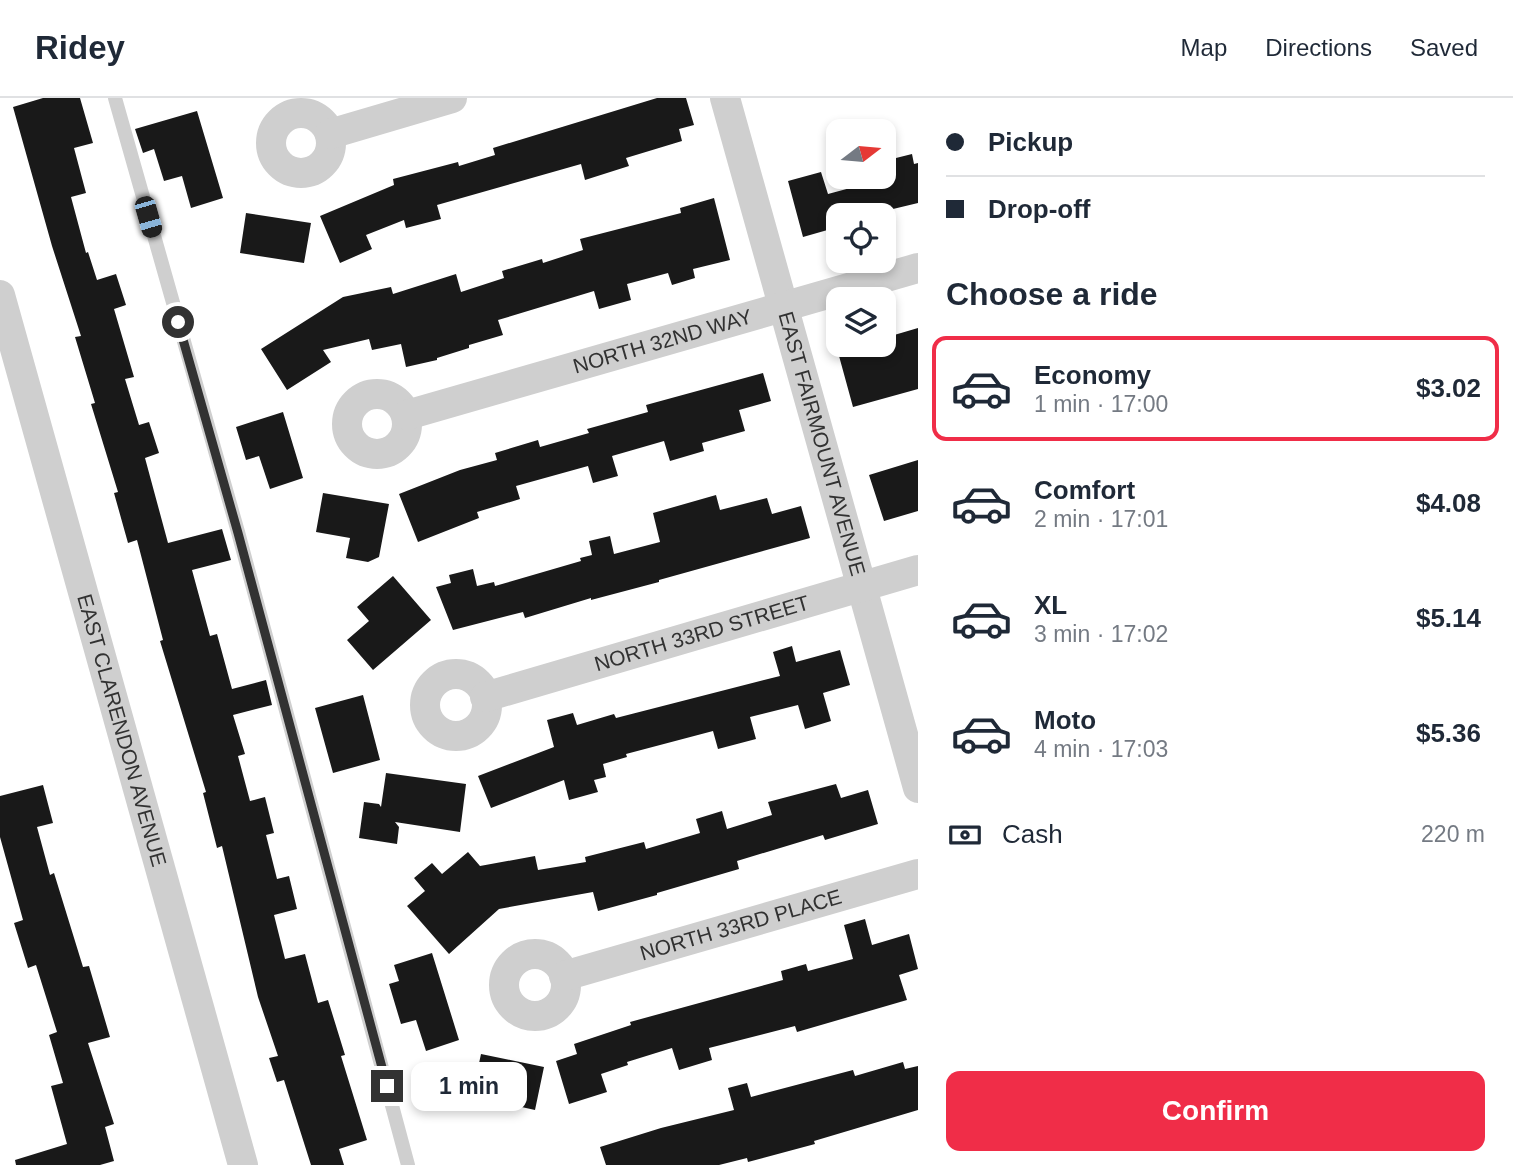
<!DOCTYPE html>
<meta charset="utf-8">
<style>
:root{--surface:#fff;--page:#f2f2f3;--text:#1f2937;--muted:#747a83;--line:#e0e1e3;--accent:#f02d48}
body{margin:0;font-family:Helvetica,sans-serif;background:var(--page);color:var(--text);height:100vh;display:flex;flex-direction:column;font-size:26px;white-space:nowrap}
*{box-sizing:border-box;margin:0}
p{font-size:23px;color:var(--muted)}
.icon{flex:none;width:38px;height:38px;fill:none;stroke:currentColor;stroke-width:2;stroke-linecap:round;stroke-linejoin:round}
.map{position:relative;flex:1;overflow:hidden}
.sheet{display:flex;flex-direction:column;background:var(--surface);width:595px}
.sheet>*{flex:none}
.top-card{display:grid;align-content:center;height:154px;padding:0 28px;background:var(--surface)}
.needle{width:46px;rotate:74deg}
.tools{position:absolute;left:826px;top:21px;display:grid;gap:14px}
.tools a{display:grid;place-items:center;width:70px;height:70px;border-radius:14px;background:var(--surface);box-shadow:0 4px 10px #0003;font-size:35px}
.end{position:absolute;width:32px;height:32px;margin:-16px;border:9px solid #323232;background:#fff;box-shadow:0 0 0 4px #fff}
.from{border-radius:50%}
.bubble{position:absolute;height:49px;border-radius:14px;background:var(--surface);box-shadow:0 4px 10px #0003;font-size:23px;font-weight:700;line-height:49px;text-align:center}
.car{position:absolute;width:21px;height:42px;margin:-21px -10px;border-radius:9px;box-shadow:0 0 5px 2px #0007;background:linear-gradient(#222 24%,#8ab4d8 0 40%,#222 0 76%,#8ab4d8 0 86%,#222 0)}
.top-card b{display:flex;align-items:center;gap:24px;height:66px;font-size:26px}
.top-card b+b{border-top:2px solid var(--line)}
.top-card i{width:18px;height:18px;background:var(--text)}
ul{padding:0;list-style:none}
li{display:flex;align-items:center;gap:21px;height:105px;margin:0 14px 10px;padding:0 14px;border:4px solid transparent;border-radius:14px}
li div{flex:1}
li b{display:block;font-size:26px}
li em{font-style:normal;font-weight:700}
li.on{border-color:var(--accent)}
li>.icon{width:63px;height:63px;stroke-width:1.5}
h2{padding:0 28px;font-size:32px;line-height:84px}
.pay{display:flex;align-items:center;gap:18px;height:77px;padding:0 28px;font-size:26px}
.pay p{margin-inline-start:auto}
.action{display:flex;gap:14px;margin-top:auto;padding:14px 28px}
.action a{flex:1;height:80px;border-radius:14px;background:var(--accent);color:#fff;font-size:28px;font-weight:700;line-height:80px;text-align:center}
header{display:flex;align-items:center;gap:42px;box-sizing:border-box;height:98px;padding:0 35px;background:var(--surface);border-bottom:2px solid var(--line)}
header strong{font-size:33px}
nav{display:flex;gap:38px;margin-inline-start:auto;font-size:24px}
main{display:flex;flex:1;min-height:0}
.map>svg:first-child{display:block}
</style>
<header>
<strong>Ridey</strong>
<nav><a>Map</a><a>Directions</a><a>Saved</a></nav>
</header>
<main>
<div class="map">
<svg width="918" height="1067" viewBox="0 0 918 1067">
<rect width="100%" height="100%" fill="#fff"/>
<!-- building -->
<path fill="#191919" d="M43,0H80L93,45L74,50L86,95L71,99L86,155L88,154L97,182L116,176L126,207L114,211L134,279L125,281L139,327L149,324L159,355L145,360L168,445L222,431L231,462L192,472L210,538L217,536L232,591L266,582L272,607L233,617L245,656L238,658L250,703L265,699L274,735L266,737L277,781L289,778L297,811L274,817L285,861L305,856L318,905L328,902L345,957L341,958L367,1042L339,1051L344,1067H311L284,982L277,984L269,960L278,958L258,899L222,748L217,750L203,695L206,694L160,543L163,542L137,442L128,445L114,395L118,394L91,306L95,305L75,239L81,238L52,148L13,9Z
M657,0H686L694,27L679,31L682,43L626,60L629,68L585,82L581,66L437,107L441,121L406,130L404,122L366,137L372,151L340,165L320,118L394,87L393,81L458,64L459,68L495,57L493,50Z
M197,13L223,100L191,110L182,78L164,83L154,51L143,55L135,31Z
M912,56L914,66L918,65V105L868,117H838V129L803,139L788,83L821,74L828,96L880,82L879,79H884V63Z
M714,100L730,162L693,171L695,180L672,187L668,175L627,186L631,202L599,211L594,193L498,222L503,237L469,247V250L437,260V262L406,269L401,246L372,252L369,241L323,252L331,264L287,292L261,251L343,199L391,189L393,196L456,176L461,194L504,180L502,173L542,161L543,165L583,152L580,141L681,115L680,110Z
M246,115L311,125L304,165L240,155Z
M918,230V291L853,309L836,247H884V240Z
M763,275L771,303L739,312L745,333L702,345L704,353L670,363L664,343L612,358L618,378L593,385L588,368L516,388L520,401L477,414L479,420L418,444L399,396L460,372L497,362L495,355L538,342L540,349L589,335L587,331L648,314L646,307Z
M283,314L303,380L270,391L259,358L246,362L236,329Z
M918,362V413L884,423L869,377Z
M323,395L389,406L379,459L368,464L346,460L350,440L316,434Z
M716,397L720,412L767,400L772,416L801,408L810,440L659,482V484L591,502V500L525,520L523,514L453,532L436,489L451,485L449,477L473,471L477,488L494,484L495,488L581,463L580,460L592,457L589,443L610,438L614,456L660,444L653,415Z
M393,478L431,522L373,572L347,542L369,523L357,509Z
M792,548L796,564L840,552L850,587L823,595L831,623L805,631L798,607L750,619L756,641L718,651L713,633L626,656L627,659L603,666L606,679L594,682L598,694L569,702L564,682L491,710L478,678L554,649L547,622L573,615L577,627L614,616L616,620L780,578L773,554Z
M363,597L380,662L333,675L315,610Z
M386,675L466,686L460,734L395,724L399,729L397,746L359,740L364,704L379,706L381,709Z
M836,686L841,700L868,692L878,726L825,742L823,737L737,763L739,771L657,795V797L598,813L593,794L499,811L449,856L407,808L425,793L414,780L432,765L442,776L468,754L480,768L535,758L538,772L586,764L585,759L644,744L646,751L700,735L696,721L722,713L727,731L772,717L768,704Z
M43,687L53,725L37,729L50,777L54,775L83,869L89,868L110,939L88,945L114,1026L105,1029L114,1063L100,1067H16L15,1062L67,1046L51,988L63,985L49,937L57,934L36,867L28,870L14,825L23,822L0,739V698Z
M865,821L872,847L909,836L918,871L899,877L907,902L797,934L795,928L709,950L712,962L679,972L672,950L627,964L628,967L601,976L607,994L569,1006L556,963L577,956L574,946L631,927L630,924L783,882L781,873L806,866L808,873L853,861L844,827Z
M432,855L459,942L426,953L416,922L401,926L389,886L399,883L394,867Z
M481,956L544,969L535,1012L472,998Z
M903,964L905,971L918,968V1012L814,1043L815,1046L748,1064L747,1060L719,1067H606L600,1049L661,1030L734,1012L728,990L747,985L751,999L853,972L855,978Z"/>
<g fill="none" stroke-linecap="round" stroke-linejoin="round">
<!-- service -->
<path stroke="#cfcfcf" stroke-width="14" d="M115,0L238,434L408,1067"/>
<!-- minor -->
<g stroke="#cfcfcf" stroke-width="30">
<path id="s1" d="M725,0L918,690"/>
<circle cx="301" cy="45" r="30"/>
<path d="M330,36L452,0"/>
<path id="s2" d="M0,197L243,1067"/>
<circle cx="377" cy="326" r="30"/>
<path id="s3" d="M407,317L918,170"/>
<circle cx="456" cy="607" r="31"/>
<path id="s4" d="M485,599L918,472"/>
<circle cx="535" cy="887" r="31"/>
<path id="s5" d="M564,878L918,776"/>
</g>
</g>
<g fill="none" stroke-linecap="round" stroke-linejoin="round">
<!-- route -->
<path stroke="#323232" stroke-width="9" d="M178,224L238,435L387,988"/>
</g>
<g text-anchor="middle" stroke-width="7" stroke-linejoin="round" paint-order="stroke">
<!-- street labels -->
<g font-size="21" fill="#323232" stroke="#fff">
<text dy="7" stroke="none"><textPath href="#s3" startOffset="266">NORTH 32ND WAY</textPath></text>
<text dy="7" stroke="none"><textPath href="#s1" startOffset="359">EAST FAIRMOUNT AVENUE</textPath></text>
<text dy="7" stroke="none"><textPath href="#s4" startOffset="226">NORTH 33RD STREET</textPath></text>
<text dy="7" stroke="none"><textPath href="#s2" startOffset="452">EAST CLARENDON AVENUE</textPath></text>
<text dy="7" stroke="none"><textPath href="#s5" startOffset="184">NORTH 33RD PLACE</textPath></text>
</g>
</g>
</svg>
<div class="tools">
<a><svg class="needle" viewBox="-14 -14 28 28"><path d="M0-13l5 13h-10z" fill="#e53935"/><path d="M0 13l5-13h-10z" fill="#747a83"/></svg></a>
<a><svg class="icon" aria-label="locate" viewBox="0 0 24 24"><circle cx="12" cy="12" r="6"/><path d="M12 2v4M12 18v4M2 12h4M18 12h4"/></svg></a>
<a><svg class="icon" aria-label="layers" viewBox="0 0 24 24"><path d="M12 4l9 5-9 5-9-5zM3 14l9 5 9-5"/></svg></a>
</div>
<i class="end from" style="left:178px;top:224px"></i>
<i class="end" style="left:387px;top:988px"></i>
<div class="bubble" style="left:411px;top:964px;width:116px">1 min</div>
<i class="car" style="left:148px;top:119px;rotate:164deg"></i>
</div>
<section class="sheet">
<div class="top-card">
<b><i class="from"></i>Pickup</b>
<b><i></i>Drop-off</b>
</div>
<h2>Choose a ride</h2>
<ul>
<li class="on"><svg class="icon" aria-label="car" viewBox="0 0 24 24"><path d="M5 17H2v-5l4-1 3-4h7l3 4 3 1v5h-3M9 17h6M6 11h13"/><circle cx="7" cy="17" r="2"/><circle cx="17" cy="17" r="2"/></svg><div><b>Economy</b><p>1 min · 17:00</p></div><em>$3.02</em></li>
<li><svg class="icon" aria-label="car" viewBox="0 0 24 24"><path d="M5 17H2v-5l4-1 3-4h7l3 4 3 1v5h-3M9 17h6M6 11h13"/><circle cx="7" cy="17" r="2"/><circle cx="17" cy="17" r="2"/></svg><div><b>Comfort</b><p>2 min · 17:01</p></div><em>$4.08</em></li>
<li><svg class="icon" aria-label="car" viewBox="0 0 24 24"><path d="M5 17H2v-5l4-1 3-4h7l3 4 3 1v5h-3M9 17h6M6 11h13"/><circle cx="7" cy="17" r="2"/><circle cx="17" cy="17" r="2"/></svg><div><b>XL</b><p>3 min · 17:02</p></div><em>$5.14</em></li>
<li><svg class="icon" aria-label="car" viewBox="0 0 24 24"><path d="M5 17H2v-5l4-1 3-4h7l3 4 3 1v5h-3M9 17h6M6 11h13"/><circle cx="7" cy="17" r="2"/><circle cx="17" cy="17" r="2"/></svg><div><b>Moto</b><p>4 min · 17:03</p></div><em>$5.36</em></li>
</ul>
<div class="pay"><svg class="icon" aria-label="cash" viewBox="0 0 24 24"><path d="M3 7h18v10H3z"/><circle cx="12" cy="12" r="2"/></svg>Cash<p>220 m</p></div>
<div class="action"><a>Confirm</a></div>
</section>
</main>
